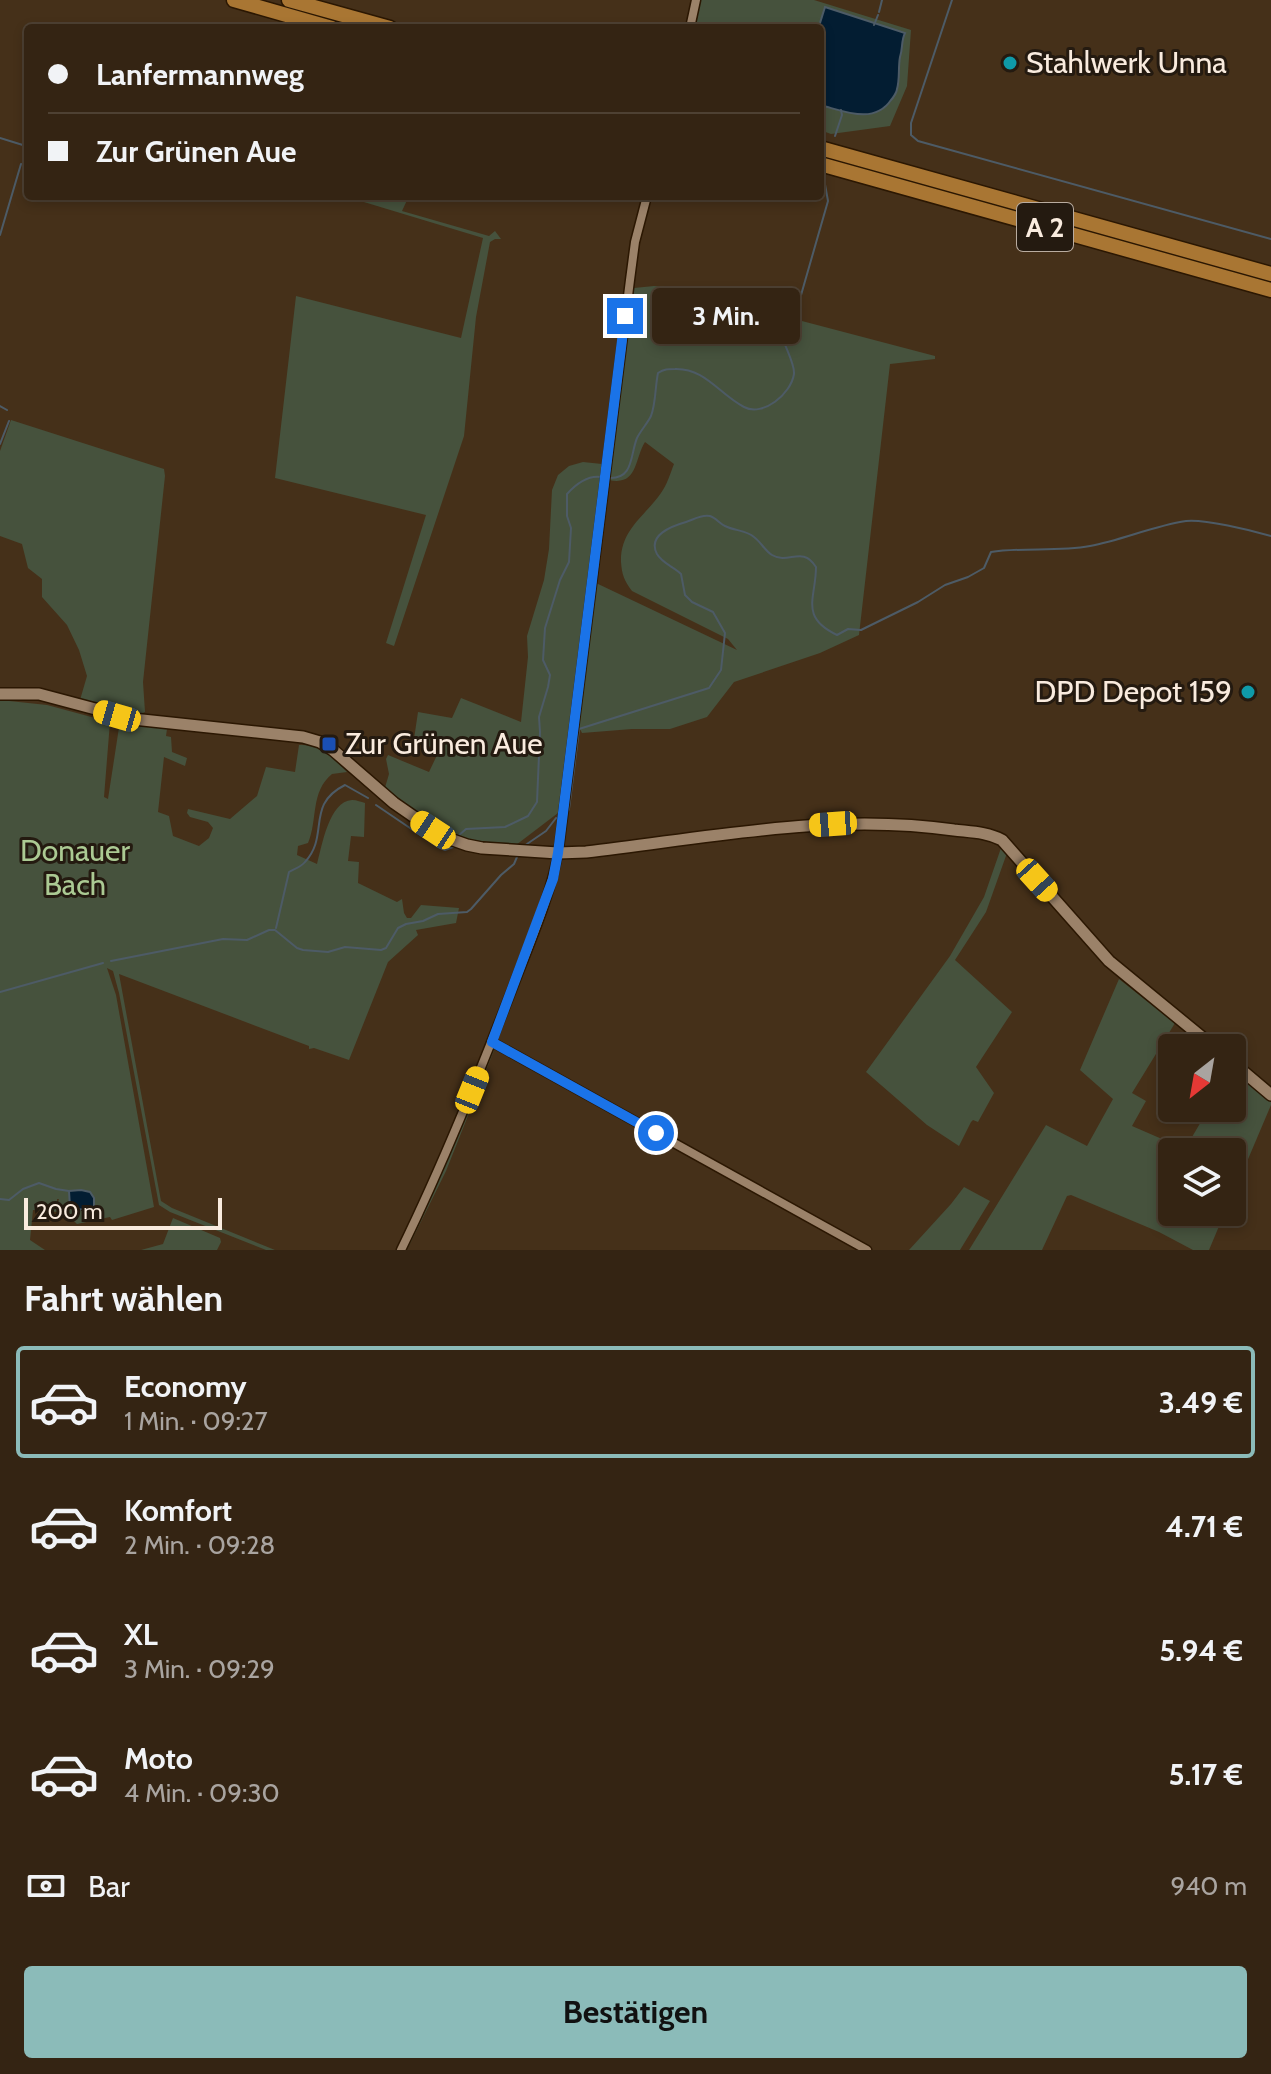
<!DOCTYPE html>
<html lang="de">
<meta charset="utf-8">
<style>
:root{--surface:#342413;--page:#3f3021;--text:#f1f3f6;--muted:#a9a4a0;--line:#4e4133;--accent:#8bbbb9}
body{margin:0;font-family:Cabin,sans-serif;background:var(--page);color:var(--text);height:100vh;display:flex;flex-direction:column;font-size:30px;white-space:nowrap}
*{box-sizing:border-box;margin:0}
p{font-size:26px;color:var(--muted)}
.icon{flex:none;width:44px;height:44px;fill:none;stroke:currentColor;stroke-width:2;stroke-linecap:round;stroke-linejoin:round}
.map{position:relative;height:1250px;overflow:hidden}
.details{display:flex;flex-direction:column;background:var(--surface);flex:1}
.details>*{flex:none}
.hud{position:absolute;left:24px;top:24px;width:800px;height:176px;border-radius:8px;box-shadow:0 4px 12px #0003,0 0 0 2px var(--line);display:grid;align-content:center;height:176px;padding:0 24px;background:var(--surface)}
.needle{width:52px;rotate:211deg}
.controls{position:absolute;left:1158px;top:1034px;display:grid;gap:16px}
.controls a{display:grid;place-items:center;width:88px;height:88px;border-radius:8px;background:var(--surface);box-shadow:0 4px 12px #0003,0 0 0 2px var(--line);font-size:40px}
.scale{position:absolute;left:24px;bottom:20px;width:198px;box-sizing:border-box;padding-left:8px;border:4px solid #f9ebde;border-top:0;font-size:22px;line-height:28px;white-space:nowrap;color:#f9ebde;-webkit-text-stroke:6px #241a10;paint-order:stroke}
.end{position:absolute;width:36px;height:36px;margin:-18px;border:10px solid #1a73e8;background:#fff;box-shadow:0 0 0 4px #fff}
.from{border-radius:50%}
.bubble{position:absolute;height:56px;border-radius:8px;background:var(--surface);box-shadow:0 4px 12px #0003,0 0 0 2px var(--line);font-size:26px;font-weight:700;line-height:56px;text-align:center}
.car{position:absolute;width:24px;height:48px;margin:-24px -12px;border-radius:10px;box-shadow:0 0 6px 2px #0007;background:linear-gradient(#f5c518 24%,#345 0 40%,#f5c518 0 76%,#345 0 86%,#f5c518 0)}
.hud b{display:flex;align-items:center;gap:28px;height:76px;font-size:30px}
.hud b+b{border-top:2px solid var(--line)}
.hud i{width:20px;height:20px;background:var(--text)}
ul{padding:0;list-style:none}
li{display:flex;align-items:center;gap:24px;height:112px;margin:0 16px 12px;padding:0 8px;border:4px solid transparent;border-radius:8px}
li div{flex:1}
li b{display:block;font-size:30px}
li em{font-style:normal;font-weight:700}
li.selected{border-color:var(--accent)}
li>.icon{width:72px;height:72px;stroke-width:1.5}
h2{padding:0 24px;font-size:36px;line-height:96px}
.pay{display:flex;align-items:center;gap:20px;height:88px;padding:0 24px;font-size:30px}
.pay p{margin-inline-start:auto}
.action{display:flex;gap:16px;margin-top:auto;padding:16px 24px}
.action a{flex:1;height:92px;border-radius:8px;background:var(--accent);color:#111;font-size:32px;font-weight:700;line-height:92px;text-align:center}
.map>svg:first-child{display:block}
</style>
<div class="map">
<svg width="1271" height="1250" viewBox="0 0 1271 1250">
<rect width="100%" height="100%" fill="#453019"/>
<!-- green -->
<path fill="#46523d" d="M700,0H814L911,30L907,86L890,126L831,134L820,130V28H695Z
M344,196H409L402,211L489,236L495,231L501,239H495L490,242L476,317L464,436L394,646L386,643L426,515L275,478L296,296L461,338L483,238Z
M654,286L676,288L935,356V359L890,364L859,635L820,653L734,682L707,717L670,729H632L582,733L578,725L596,583L737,650L728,639L632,591C624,580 622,575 621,562C620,530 645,516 661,493C667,485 670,474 674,464L645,442C634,460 638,486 609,480L634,288Z
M11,420L164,469L165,476L143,682L145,712L138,715L80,700L87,676L79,650L67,625L42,597V579L28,568L22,544L0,536V451Z
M583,462L602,464L558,813L516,845L463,839L444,832L384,791L389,774L386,759L388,755L429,772L439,751L414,739L418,712L452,718L461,698L521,722L528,657L527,636L544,580L549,549L552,490L558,475L569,466Z
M0,700L47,705L110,722L104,797L108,799L120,721L167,729L166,736L171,737L172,752L187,758L185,766L164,757L158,812L169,816L173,836L199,846L209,838L213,828L208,822L190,817L187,813L188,809L230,819L257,796L266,767L295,772L299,745C325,745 330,755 347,772L332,774C310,792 318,820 308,843L298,846L297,855L317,864C322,846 329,801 352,800C357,800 361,802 365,803L364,837L351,836L348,861L359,862L358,883L397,902L402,899L404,913L407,918H411L421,905L459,908L456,923L416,930L418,935L388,962L349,1060L314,1048L309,1049V1046L119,974L161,1201L172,1208L275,1250H266L170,1212L159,1205L119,993L113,971L107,968L116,995L154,1207L112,1220L110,1217L77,1224L63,1210L58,1202L59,1199H57L58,1212L33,1210L30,1240L45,1250H0Z
M1001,848L1007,853L986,912L955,960L1012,1012L976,1067L994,1093L978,1122L973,1120L971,1122L959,1146L927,1125L866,1072L950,956L984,897Z
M1119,979L1175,1023L1132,1093L1146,1101L1132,1126L1185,1149L1209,1108H1232V1071L1271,1101V1105L1232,1197V1152H1172V1212H1225L1209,1250H1193L1159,1232L1071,1195L1067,1196L1042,1250H969L1046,1125L1087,1146L1113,1099L1080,1070Z
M495,1047L501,1050L495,1048L446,1171L407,1250H404L443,1170L491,1049Z
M964,1187L990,1201L960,1250H909L951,1204Z
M173,1218L220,1238L221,1242L217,1250H141L163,1244Z"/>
<!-- water -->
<path fill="#031d32" stroke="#4d5b66" stroke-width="2" d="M825,7L905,33C901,41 903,48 900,57C898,68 900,79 897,89C897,92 893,98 891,100C874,125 844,111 820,105V28H816L820,23Z
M81,1190L90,1192L94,1198V1206L91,1210L74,1209L70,1207L69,1191Z"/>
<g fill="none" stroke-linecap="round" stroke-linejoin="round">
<!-- stream -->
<path stroke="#4d5b66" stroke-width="2" d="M952,0L911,123V135L918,141L1271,239
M879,12L882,0
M874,25L878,15
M835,136L842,115L841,110
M0,138L26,146
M0,235L21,164
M0,406L7,410
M0,444L9,421
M608,478C634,480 630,455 637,438C641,430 647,424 651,416C656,403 655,387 658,373C664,369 668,369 675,369C705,368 719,394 744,407C763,417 791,394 794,374C795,365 786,349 783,339L793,323L828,201L824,179
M376,805L438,847L445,850L453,847
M567,813L569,809L579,729L709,688L721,670L725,633L713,612L692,602L685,595L681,574C674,567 662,563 657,554C647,535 672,526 686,522C693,520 701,514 710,516C716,518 720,524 725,526C735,531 746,530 754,537C761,542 765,551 772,555C789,565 802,545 816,567C816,598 799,617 837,635L848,629L861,630L918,602L945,585L968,577L984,568L991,552C1024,547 1057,552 1090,546C1122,540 1153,526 1186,521C1205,519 1250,530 1271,536
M458,836L466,829L505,827L528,816L537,802L540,732L539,717L548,687L550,675L543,660L545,628L560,580L569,562L571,528L567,516V494C576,484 587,475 601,477
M524,846L546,831L556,818
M276,928L289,872C294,869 301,867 305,862C330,835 305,805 345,785L368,798
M111,961L223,939L247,940L269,930H275L297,948L303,950L328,952L345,947L381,950L386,948L398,928L406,924L423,921L438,914L467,912L471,909L501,875L514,864L517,857
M0,992L103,963
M0,1199L9,1200L23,1189L39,1183L56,1189L69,1191"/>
<defs>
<path id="street" d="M690,28L696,0
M492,1042L867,1250
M401,1250C443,1164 478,1076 513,987C530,942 551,896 559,848L630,280L635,242L647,196"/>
<path id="secondary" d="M0,694H39L133,719L303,737L320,742L333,750L394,803L433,830L450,839L467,845L482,848L558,853L586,852C708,838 832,812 954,830C970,832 987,832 1002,840L1109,961L1215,1048
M1232,1062L1271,1095"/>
<path id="highway" d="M234,0L332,28
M289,0L390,28
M820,148L1271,274
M820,164L1271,290"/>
</defs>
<!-- street casing -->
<use href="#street" stroke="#2b1702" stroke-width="11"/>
<!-- secondary casing -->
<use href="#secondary" stroke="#2b1702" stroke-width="14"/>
<!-- highway casing -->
<use href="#highway" stroke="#2b1702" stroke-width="17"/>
<!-- street -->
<use href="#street" stroke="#9b8269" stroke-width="8"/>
<!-- secondary -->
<use href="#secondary" stroke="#9b8269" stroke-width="11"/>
<!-- highway -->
<use href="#highway" stroke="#a97633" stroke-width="14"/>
</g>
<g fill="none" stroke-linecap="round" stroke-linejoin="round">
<!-- route -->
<path stroke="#1a73e8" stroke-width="10" d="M625,316L558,853L553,879L492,1042L656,1133"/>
</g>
<!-- markers -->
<g fill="#0f9aa8" stroke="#241a10" stroke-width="3">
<circle cx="1010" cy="63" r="8"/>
<circle cx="1248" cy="692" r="8"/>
</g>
<rect fill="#1a4fb4" stroke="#241a10" stroke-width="3" x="321" y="736" width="16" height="16" rx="4"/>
<g text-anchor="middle" stroke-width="6" stroke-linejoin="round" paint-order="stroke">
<!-- shield labels -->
<rect fill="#241a10" stroke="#b9aca0" stroke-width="2" x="1017" y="203" width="56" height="48" rx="6"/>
<g font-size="28" font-weight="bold" fill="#f9ebde">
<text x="1045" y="237">A 2</text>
</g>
<!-- poi labels -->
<g font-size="30" fill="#f9ebde" stroke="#241a10" text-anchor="start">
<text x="1026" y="73">Stahlwerk Unna</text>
<text x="1232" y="702" text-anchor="end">DPD Depot 159</text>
<text x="345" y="754">Zur Grünen Aue</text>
</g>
<!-- park labels -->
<g font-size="30" fill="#abca93" stroke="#241a10">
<text x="75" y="861">Donauer<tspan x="75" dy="34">Bach</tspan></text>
</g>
</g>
</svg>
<div class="controls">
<a><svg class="needle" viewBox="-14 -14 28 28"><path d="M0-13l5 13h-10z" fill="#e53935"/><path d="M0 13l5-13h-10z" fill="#a9a4a0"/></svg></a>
<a><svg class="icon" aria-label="layers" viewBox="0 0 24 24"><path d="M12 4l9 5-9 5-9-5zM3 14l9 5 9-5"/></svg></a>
</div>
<div class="scale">200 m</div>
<i class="end from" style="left:656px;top:1133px"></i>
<i class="end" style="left:625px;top:316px"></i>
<div class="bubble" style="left:652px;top:288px;width:148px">3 Min.</div>
<i class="car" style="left:117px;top:716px;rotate:286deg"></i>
<i class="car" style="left:833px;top:824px;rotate:266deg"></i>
<i class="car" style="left:433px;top:830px;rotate:303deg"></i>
<i class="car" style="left:1037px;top:880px;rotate:138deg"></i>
<i class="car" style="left:472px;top:1090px;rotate:22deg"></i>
<div class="hud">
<b><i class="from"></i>Lanfermannweg</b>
<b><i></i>Zur Grünen Aue</b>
</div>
</div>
<section class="details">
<h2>Fahrt wählen</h2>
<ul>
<li class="selected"><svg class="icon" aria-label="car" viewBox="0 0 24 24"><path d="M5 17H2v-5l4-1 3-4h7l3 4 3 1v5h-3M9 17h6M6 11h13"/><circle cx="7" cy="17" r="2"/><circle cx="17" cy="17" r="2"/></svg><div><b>Economy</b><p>1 Min. · 09:27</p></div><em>3.49 €</em></li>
<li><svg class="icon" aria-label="car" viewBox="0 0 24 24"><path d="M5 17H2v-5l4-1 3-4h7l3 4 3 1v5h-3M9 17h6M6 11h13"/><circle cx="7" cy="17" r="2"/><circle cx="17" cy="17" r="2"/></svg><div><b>Komfort</b><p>2 Min. · 09:28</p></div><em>4.71 €</em></li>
<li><svg class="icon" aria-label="car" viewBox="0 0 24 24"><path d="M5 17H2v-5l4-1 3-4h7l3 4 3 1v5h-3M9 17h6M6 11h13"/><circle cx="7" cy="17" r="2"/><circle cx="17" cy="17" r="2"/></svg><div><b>XL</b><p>3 Min. · 09:29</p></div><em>5.94 €</em></li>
<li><svg class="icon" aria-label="car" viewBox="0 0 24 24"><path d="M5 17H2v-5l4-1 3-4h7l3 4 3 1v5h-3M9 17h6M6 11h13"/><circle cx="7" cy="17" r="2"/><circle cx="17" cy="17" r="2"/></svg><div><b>Moto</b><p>4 Min. · 09:30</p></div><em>5.17 €</em></li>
</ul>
<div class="pay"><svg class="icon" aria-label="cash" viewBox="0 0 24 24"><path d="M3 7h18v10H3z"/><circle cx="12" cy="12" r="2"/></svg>Bar<p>940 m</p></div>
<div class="action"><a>Bestätigen</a></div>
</section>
